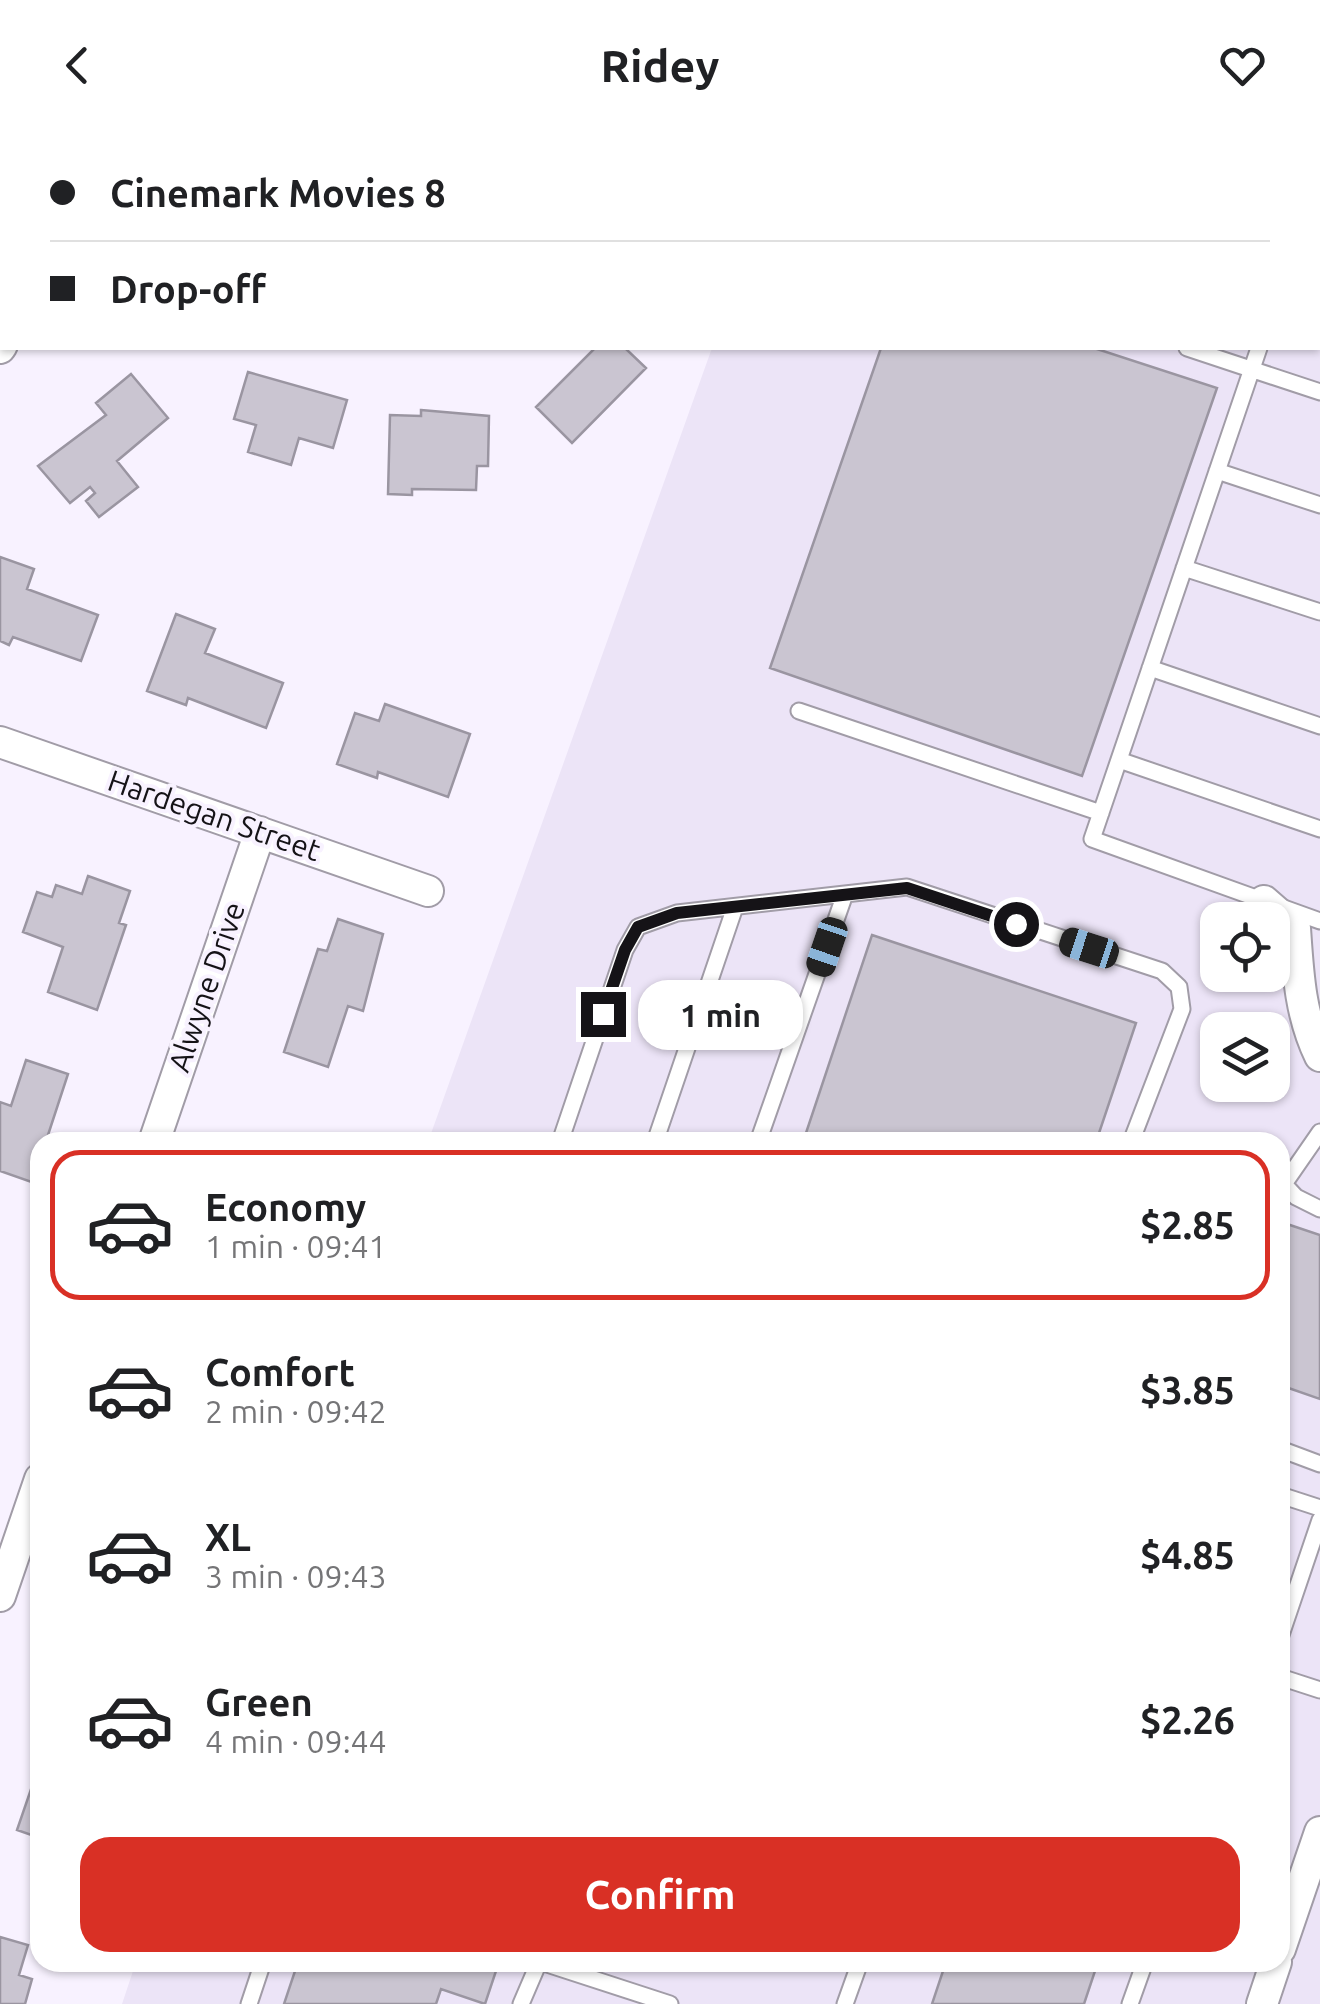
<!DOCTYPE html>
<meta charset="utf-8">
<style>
:root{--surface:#fff;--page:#f2f2f2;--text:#202124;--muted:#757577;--line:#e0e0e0;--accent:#d93025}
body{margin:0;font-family:Ubuntu,sans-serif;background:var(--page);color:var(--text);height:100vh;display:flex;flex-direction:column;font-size:38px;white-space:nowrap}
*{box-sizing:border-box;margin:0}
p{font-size:32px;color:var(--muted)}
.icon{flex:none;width:55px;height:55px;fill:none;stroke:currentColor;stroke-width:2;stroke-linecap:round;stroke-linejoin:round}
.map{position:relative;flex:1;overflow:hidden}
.details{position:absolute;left:30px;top:1002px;width:1260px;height:840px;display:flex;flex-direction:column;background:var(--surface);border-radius:30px;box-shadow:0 2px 8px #0004}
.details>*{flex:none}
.top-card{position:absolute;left:0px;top:0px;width:1320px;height:220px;box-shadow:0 2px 8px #0004;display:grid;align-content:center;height:220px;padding:0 50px;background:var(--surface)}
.controls{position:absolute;left:1200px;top:772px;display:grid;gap:20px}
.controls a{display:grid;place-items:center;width:90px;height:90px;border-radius:20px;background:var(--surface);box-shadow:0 2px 8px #0004;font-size:50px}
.end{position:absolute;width:45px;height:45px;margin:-22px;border:12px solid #151317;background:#fff;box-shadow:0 0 0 5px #fff}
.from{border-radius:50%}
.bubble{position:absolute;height:70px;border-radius:30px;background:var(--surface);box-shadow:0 2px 8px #0004;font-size:32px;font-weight:700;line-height:70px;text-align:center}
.car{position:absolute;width:30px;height:60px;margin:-30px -15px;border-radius:12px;box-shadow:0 0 8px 2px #0007;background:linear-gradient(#222 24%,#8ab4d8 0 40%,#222 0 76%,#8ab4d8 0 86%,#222 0)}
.top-card b{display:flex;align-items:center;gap:35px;height:95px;font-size:38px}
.top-card b+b{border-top:2px solid var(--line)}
.top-card i{width:25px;height:25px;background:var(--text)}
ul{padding:18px 0 0;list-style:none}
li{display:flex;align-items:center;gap:30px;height:150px;margin:0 20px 15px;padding:0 30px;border:5px solid transparent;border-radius:30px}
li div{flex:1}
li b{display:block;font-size:38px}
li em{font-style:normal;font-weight:700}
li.current{border-color:var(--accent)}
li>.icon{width:90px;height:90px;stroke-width:1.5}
.primary-button{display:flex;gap:20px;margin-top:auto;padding:20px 50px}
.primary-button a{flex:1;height:115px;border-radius:30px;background:var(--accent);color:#fff;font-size:40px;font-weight:700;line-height:115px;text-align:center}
header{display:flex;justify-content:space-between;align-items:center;height:130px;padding:0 50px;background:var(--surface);font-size:45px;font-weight:700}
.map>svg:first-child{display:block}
</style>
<header><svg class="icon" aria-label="back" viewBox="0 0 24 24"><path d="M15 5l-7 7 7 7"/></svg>Ridey<svg class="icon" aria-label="heart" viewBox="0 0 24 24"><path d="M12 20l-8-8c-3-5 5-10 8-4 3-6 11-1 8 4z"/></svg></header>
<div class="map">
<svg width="1320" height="1874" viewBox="0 0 1320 1874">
<rect width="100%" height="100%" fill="#f8f2ff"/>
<!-- built -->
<path fill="#ece4f7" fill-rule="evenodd" d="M789,0H1320V1874H122L136,1832H1280V1012H428L712,218H1318V2ZM1218,790H1272V845H1218ZM1218,900H1272V955H1218Z"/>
<!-- building -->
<path fill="#cac5d1" stroke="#9a95a1" stroke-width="2.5" d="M0,0L30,2H2L0,100Z
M595,218H625L646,238L572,313L536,277Z
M881,218H1094L1217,258L1082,646L770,538Z
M248,242L347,270L333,318L299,308L291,335L248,322L256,295L234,289Z
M131,244L168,288L117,331L138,357L99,387L86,371L95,363L90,357L70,373L38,336L106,285L96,273Z
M421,280L489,286L488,336H477L476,360L412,359V365L388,364L390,285L421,286Z
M0,427L34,439L27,459L98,485L81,531L13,507L9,515L0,511Z
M176,484L215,499L205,523L283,553L266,598L188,568L186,575L147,561Z
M385,574L470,604L448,667L378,642L377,648L337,634L355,583L379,591Z
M88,746L130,761L119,793L126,795L97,880L48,862L63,817L23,802L37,762L52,767L56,755L82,764Z
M338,789L383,804L363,881L348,876L328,937L284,922L318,819L327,821Z
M872,805L1136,893L1096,1012H834L806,1003Z
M26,930L68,944L48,1005L60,1012H40V1055L0,1041V972L11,976Z
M1287,1094L1320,1105V1269L1280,1255V1160L1287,1140L1280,1137V1115Z
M40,1633V1708L17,1700Z
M0,1807L28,1815L19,1845L32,1849L25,1874H0Z
M298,1832H499L485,1874L441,1859L436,1874H284Z
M946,1832H1098L1084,1874H932Z"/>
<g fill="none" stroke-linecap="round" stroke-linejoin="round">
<defs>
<path id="service" d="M1127,0L1134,2
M1043,2L1044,0
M1318,43L1320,36
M1318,78H1320
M1318,165L1320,166
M1187,218L1320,262
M1259,218L1092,709L1320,791
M1217,341L1320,375
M1184,438L1320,482
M1150,538L1320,596
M799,581L1101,683
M1119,630L1320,699
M1320,1002L1284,1054L1296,1067L1320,1079
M560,1012L625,820L638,797L677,783L845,764
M655,1012L735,777
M758,1012L845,764L907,757L1162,841L1179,857L1182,879L1131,1012
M1280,1319L1320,1334
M1280,1365L1320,1378
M1280,1508L1320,1390
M1280,1547L1320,1560
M541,1832L670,1874
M249,1874L263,1832
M521,1874L539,1832
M845,1874L860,1832
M1130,1874L1145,1832"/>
<path id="minor" d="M151,2V0
M583,2L584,0
M0,218L2,215
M0,612L428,761
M1264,771L1295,798C1298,843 1300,885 1320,926
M154,1012L260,702
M0,1466L40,1349
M1280,1819L1320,1702
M1262,1874L1276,1832"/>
</defs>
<!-- service casing -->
<use href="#service" stroke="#a19ca7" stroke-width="19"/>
<!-- minor casing -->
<use href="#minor" stroke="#a19ca7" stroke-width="34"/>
<!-- service -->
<use href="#service" stroke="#fff" stroke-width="15"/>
<!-- minor -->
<use href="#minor" stroke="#fff" stroke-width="30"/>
</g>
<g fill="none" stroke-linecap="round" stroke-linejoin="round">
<!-- route -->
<path stroke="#151317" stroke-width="12" d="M603,884L625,820L638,797L677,783L907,758L1016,794"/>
</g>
<g text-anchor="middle" stroke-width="8" stroke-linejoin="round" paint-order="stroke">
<!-- street labels -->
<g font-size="30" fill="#151317" stroke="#f8f2ff">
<text transform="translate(214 686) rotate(19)" y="10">Hardegan Street</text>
<text transform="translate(207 857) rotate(-71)" y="10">Alwyne Drive</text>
</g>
</g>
</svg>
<div class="controls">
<a><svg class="icon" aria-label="locate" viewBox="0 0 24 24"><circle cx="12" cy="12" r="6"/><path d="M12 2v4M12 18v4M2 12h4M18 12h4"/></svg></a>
<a><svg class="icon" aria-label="layers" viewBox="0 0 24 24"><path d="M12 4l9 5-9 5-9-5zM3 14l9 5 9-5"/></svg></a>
</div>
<i class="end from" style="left:1016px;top:794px"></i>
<i class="end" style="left:603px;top:884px"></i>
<div class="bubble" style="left:638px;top:850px;width:165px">1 min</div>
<i class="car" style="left:827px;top:817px;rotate:199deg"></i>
<i class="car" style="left:1089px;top:818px;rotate:288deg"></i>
<div class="top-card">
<b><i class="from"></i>Cinemark Movies 8</b>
<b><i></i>Drop-off</b>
</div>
<section class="details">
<ul>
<li class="current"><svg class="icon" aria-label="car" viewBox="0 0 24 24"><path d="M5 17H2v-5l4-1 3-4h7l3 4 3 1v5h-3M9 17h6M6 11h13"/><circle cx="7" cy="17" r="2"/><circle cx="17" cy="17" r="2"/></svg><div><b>Economy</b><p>1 min · 09:41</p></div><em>$2.85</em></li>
<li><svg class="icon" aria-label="car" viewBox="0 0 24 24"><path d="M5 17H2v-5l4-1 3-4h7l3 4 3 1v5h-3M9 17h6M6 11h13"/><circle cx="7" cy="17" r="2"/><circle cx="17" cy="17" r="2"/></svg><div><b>Comfort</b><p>2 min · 09:42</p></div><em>$3.85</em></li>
<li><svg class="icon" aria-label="car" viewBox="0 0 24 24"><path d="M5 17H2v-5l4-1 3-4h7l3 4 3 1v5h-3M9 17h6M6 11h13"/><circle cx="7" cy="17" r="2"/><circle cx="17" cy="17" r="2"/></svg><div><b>XL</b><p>3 min · 09:43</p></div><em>$4.85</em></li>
<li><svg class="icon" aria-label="car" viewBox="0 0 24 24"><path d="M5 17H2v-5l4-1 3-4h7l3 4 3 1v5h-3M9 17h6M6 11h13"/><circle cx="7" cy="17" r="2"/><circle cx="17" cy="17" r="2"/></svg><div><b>Green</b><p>4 min · 09:44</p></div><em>$2.26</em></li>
</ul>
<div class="primary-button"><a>Confirm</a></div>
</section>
</div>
